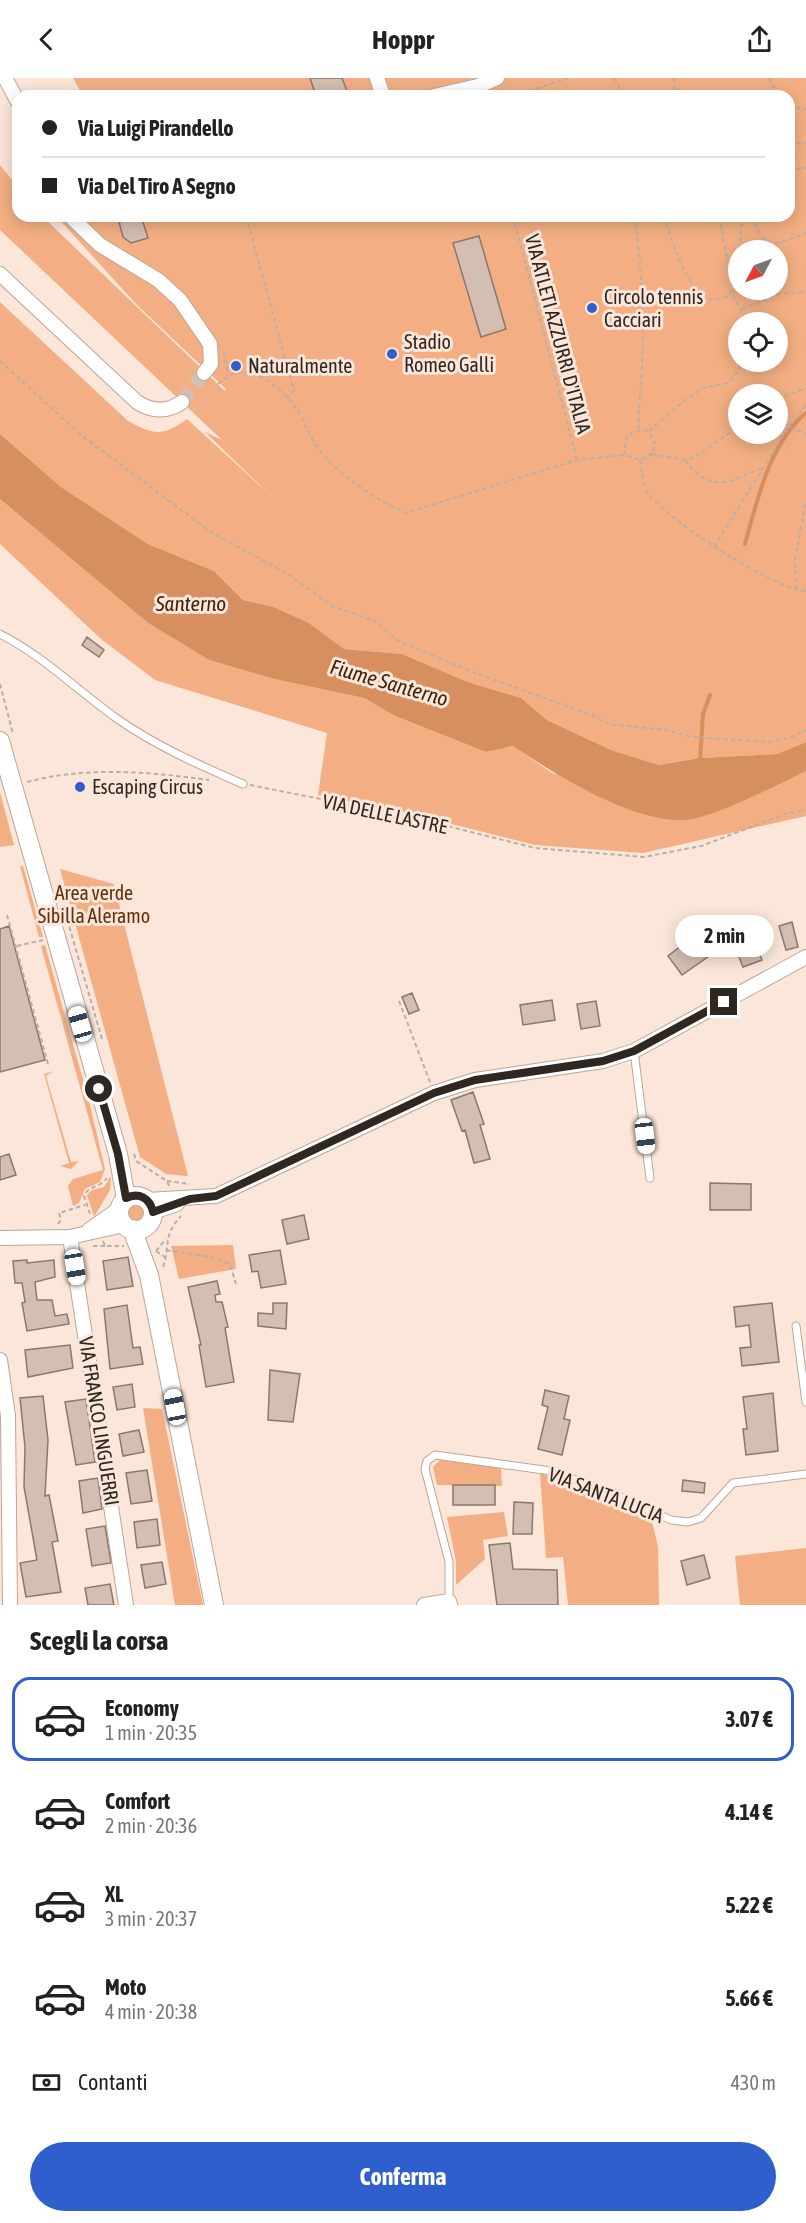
<!DOCTYPE html>
<html lang="it">
<meta charset="utf-8">
<style>
:root{--surface:#fff;--page:#f6f6f6;--text:#222;--muted:#767676;--line:#e0e0e0;--accent:#2f5ecd}
body{margin:0;font-family:"Asap Condensed",sans-serif;background:var(--page);color:var(--text);height:100vh;display:flex;flex-direction:column;font-size:22px;white-space:nowrap}
*{box-sizing:border-box;margin:0}
p{font-size:20px;color:var(--muted)}
.icon{flex:none;width:33px;height:33px;fill:none;stroke:currentColor;stroke-width:2;stroke-linecap:round;stroke-linejoin:round}
.map{position:relative;height:1527px;overflow:hidden}
.panel{display:flex;flex-direction:column;background:var(--surface);flex:1}
.panel>*{flex:none}
.guide{position:absolute;left:12px;top:12px;width:783px;height:132px;border-radius:18px;box-shadow:0 3px 15px #0003;display:grid;align-content:center;height:132px;padding:0 30px;background:var(--surface)}
.needle{width:39px;rotate:229deg}
.controls{position:absolute;left:728px;top:162px;display:grid;gap:12px}
.controls a{display:grid;place-items:center;width:60px;height:60px;border-radius:50%;background:var(--surface);box-shadow:0 3px 15px #0003;font-size:30px}
.end{position:absolute;width:27px;height:27px;margin:-14px;border:8px solid #2f2722;background:#fff;box-shadow:0 0 0 3px #fff}
.from{border-radius:50%}
.bubble{position:absolute;height:42px;border-radius:21px;background:var(--surface);box-shadow:0 3px 15px #0003;font-size:20px;font-weight:700;line-height:42px;text-align:center}
.car{position:absolute;width:18px;height:36px;margin:-18px -9px;border-radius:8px;box-shadow:0 0 4px 2px #0007;background:linear-gradient(#fff 24%,#345 0 40%,#fff 0 76%,#345 0 86%,#fff 0)}
.guide b{display:flex;align-items:center;gap:21px;height:57px;font-size:22px}
.guide b+b{border-top:2px solid var(--line)}
.guide i{width:15px;height:15px;background:var(--text)}
ul{padding:0;list-style:none}
li{display:flex;align-items:center;gap:18px;height:84px;margin:0 12px 9px;padding:0 18px;border:3px solid transparent;border-radius:18px}
li div{flex:1}
li b{display:block;font-size:22px}
li em{font-style:normal;font-weight:700}
li.on{border-color:var(--accent)}
li>.icon{width:54px;height:54px;stroke-width:1.5}
h2{padding:0 30px;font-size:27px;line-height:72px}
.pay{display:flex;align-items:center;gap:15px;height:66px;padding:0 30px;font-size:22px}
.pay p{margin-inline-start:auto}
.button{display:flex;gap:12px;margin-top:auto;padding:12px 30px}
.button a{flex:1;height:69px;border-radius:36px;background:var(--accent);color:#fff;font-size:24px;font-weight:700;line-height:69px;text-align:center}
header{display:flex;justify-content:space-between;align-items:center;height:78px;padding:0 30px;background:var(--surface);font-size:27px;font-weight:700}
.map>svg:first-child{display:block}
</style>
<header><svg class="icon" aria-label="back" viewBox="0 0 24 24"><path d="M15 5l-7 7 7 7"/></svg>Hoppr<svg class="icon" aria-label="share" viewBox="0 0 24 24"><path d="M12 15V3M7 8l5-5 5 5M5 13v7h14v-7"/></svg></header>
<div class="map">
<svg width="806" height="1527" viewBox="0 0 806 1527">
<rect width="100%" height="100%" fill="#fbe6d9"/>
<!-- green -->
<path fill="#f3af83" fill-rule="evenodd" d="M73,0H806V664L777,676L699,680L659,687L611,672L547,642L521,620L468,604L402,576L344,571L309,545L274,529L243,522L214,493L148,466L61,409L0,356V224L128,343C154,357 162,359 187,341L271,418L205,354L222,362L0,152V87L18,109V138H42L225,313L226,311L137,227L56,138H789V18H83ZM738,172H777V212H738ZM738,244H777V284H738ZM738,316H777V356H738Z
M0,421L148,545L209,582L274,601L364,620L395,638L486,674L513,668L552,695L708,736L806,693V738L643,775L535,767L408,735L318,717L327,655L155,602L101,561L0,466Z
M0,714L14,767L0,769Z
M20,788H23L43,859H39Z
M60,791L114,806L188,1098L166,1096L140,1079Z
M45,867L89,1023L105,1091L100,1104L85,1111L79,1125L73,1128L68,1108L73,1101L103,1092L41,868Z
M54,993L46,998L71,1084L79,1083L71,1091L60,1088L69,1085L44,996Z
M111,1098L110,1112L94,1139L87,1117L92,1112L104,1109Z
M125 1135a11 11 0 1 1 22 0a11 11 0 1 1-22 0Z
M233,1167L236,1191L179,1201L171,1168Z
M143,1330L162,1331L203,1527H175Z
M440,1382L501,1390L502,1408L437,1407L433,1389Z
M540,1395L651,1439L658,1469L659,1527H568L563,1479L546,1480Z
M504,1434L508,1458L483,1462L485,1481L456,1507V1483L447,1439Z
M806,1470V1527H740L735,1478Z"/>
<!-- water -->
<path fill="#d78f5f" d="M0,356L61,409L148,466L214,493L243,522L274,529L309,545L344,571L402,576L468,604L521,620L547,642L611,672L659,687L699,680L777,676L806,664V693C778,706 711,742 683,742C631,744 556,697 513,668L486,674L395,638L364,620L274,601L209,582L148,545L0,421Z"/>
<g fill="none" stroke-linecap="round" stroke-linejoin="round">
<!-- stream -->
<path stroke="#d78f5f" stroke-width="4" d="M745,466C757,423 770,364 806,335
M700,684L703,636L710,617"/>
</g>
<!-- building -->
<path fill="#d3beb1" stroke="#8b786c" stroke-width="1.5" d="M310,0H342L347,13L332,18H316Z
M141,138L148,160L131,165L123,159L119,144Z
M479,158L506,251L481,259L453,165Z
M87,559L104,572L99,579L82,567Z
M792,844L798,869L786,872L779,848Z
M9,848L45,982L0,994V851Z
M694,858L709,878L682,897L668,878Z
M753,859L762,882L743,889L734,866Z
M412,915L419,932L409,936L402,919Z
M552,922L555,942L523,947L520,927Z
M596,923L600,948L581,951L577,926Z
M473,1014L484,1046L480,1047L490,1081L474,1085L465,1052L462,1053L451,1022Z
M9,1076L16,1097L0,1102V1079Z
M710,1105L751,1106V1132H710Z
M304,1137L309,1161L287,1166L282,1142Z
M280,1172L286,1206L261,1210L258,1193L252,1194L249,1177Z
M128,1179L133,1208L107,1212L103,1183Z
M27,1182V1185L54,1182L55,1199L35,1204L37,1222H52L55,1238L67,1236L69,1246L27,1253L22,1225L25,1224L22,1205H15L13,1183Z
M217,1203L220,1216L215,1217L216,1224H222L228,1249L225,1250L234,1304L206,1309L199,1267H201L188,1209Z
M273,1225H287L286,1251L258,1248V1235L273,1236Z
M772,1225L779,1284L742,1288L740,1270L751,1269L749,1247L736,1249L734,1229Z
M127,1227L133,1270L140,1269L143,1286L110,1291L104,1231Z
M70,1267L73,1290L28,1299L25,1272Z
M270,1292L300,1296L293,1344L268,1342Z
M132,1306L135,1329L117,1332L113,1309Z
M545,1312L569,1318L564,1341L570,1342L562,1377L538,1371L548,1329L542,1327Z
M773,1315L778,1373L746,1377L743,1351H747L743,1319Z
M43,1318L48,1362L45,1418L49,1417L58,1463L52,1464L61,1514L26,1519L20,1485L37,1482L24,1409L25,1369L20,1320Z
M86,1321L95,1384L76,1387L65,1324Z
M139,1352L144,1374L123,1378L119,1356Z
M147,1392L152,1423L131,1426L126,1395Z
M98,1400L102,1431L83,1435L79,1403Z
M683,1402L705,1405L704,1415L682,1413Z
M453,1407H495V1427H453Z
M514,1424L533,1425L532,1456H513Z
M157,1441L160,1467L137,1470L134,1444Z
M105,1448L111,1485L92,1488L86,1451Z
M510,1465L513,1491L557,1492L558,1527H497L489,1467Z
M704,1477L710,1500L687,1507L681,1483Z
M162,1484L166,1506L145,1510L141,1487Z
M110,1506L114,1527H88L85,1510Z"/>
<g fill="none" stroke-linecap="round" stroke-linejoin="round">
<!-- minor-tunnel -->
<path stroke="#d2c0b4" stroke-width="14" stroke-dasharray="14 7" stroke-linecap="butt" d="M182,324L204,295"/>
<defs>
<path id="service" d="M0,556C43,578 77,612 116,640C156,668 199,687 243,706
M634,973L650,1100
M796,1248L806,1324
M449,1523V1484L425,1391L427,1383L435,1377L551,1393L609,1414L671,1442L688,1444L701,1440L733,1405L806,1396"/>
<path id="minor" d="M5,0L18,24
M377,0L383,18
M434,18L478,8L497,0
M70,138L100,167L158,202L180,222L210,266L211,286L204,295
M0,196L137,324C152,334 168,334 182,324
M147,1122L216,1118L434,1015L475,1002L603,983L634,973L806,879
M153,1134L177,1126
M89,1152L119,1131
M70,1159L126,1527
M0,1160L70,1159L124,1147
M0,1282L8,1338L10,1527
M424,1527L449,1523L450,1527"/>
<path id="tertiary" d="M0,663L118,1076L126,1121
M119 1135a17 17 0 1 1 34 0a17 17 0 1 1-34 0Z
M132,1151L149,1197L214,1527"/>
</defs>
<!-- service casing -->
<use href="#service" stroke="#bba79a" stroke-width="9"/>
<!-- minor casing -->
<use href="#minor" stroke="#bba79a" stroke-width="16"/>
<!-- tertiary casing -->
<use href="#tertiary" stroke="#bba79a" stroke-width="20"/>
<!-- path -->
<path stroke="#beada2" stroke-width="2" stroke-dasharray="4.5 3" stroke-linecap="butt" d="M614,0L624,18
M674,0L675,18
M769,0L779,18
M675,12L688,18
M515,18L568,0
M789,28L806,31
M789,66L806,65
M789,92L806,90
M246,138L294,313L287,319
M513,138L577,382
M634,138C642,187 644,240 642,290C641,311 638,330 639,350
M664,138C673,169 683,195 702,220C724,224 733,219 738,197
M719,138L733,212
M753,138C764,175 775,167 806,155
M740,172L741,148L750,138
M733,217L747,244
M742,231L781,215L806,214
M224,274L228,298
M0,283L81,357L212,455L290,497L332,528L375,543L399,563L475,595L594,638L608,646L666,652L693,659L769,664L792,659L806,652
M218,306C224,301 233,294 242,294C264,294 290,319 300,336C306,346 310,359 317,369C335,395 377,422 405,435L577,382L625,377L640,382L652,376L655,365L649,353C631,349 623,359 625,377
M777,321L806,310
M777,343L806,356
M649,353L685,322L703,310L728,305L738,293L741,284
M652,376L685,382L695,379L738,349
M640,382C642,392 643,410 650,418C670,443 775,512 806,513
M685,382C711,416 728,405 763,389
M714,469L789,349L806,327
M796,512L795,481L806,423
M0,606L13,656
M27,704C87,688 149,694 209,702
M250,707L407,738L535,770L644,779L701,768L788,735L806,732
M61,820L102,961
M7,837L48,986
M17,868L43,862
M399,923L430,1004
M134,1076L136,1083L167,1103L169,1108
M167,1103L190,1106
M90,1136L84,1118C89,1107 100,1110 107,1100
M58,1146L61,1142L59,1135L85,1127
M103,1163L105,1168H124
M93,1168H105
M166,1172L211,1179L230,1186L236,1206
M156,1173L166,1161
M156,1173L166,1180
M163,1189C171,1165 162,1159 181,1138"/>
<!-- service -->
<use href="#service" stroke="#fff" stroke-width="7"/>
<!-- minor -->
<use href="#minor" stroke="#fff" stroke-width="14"/>
<!-- tertiary -->
<use href="#tertiary" stroke="#fff" stroke-width="18"/>
</g>
<g fill="none" stroke-linecap="round" stroke-linejoin="round">
<!-- route -->
<path stroke="#2f2722" stroke-width="8" d="M99,1011L118,1076L126,1120C139,1114 150,1120 153,1134L190,1121L216,1118L434,1015L475,1002L603,983L634,973L724,924"/>
</g>
<!-- markers -->
<g fill="#2f5ecd" stroke="#fbe6d9" stroke-width="2">
<circle cx="592" cy="230" r="6"/>
<circle cx="392" cy="276" r="6"/>
<circle cx="236" cy="288" r="6"/>
<circle cx="80" cy="709" r="6"/>
</g>
<g text-anchor="middle" stroke-width="6" stroke-linejoin="round" paint-order="stroke">
<!-- poi labels -->
<g font-size="20" fill="#2f2722" stroke="#fbe6d9" text-anchor="start">
<text x="604" y="226">Circolo tennis<tspan x="604" dy="23">Cacciari</tspan></text>
<text x="404" y="271">Stadio<tspan x="404" dy="23">Romeo Galli</tspan></text>
<text x="248" y="295">Naturalmente</text>
<text x="92" y="716">Escaping Circus</text>
</g>
<!-- street labels -->
<g font-size="20" fill="#2f2722" stroke="#fbe6d9">
<text transform="translate(558 256) rotate(75)" y="7">VIA ATLETI AZZURRI D'ITALIA</text>
<text transform="translate(385 736) rotate(12)" y="7">VIA DELLE LASTRE</text>
<text transform="translate(99 1343) rotate(81)" y="7">VIA FRANCO LINGUERRI</text>
<text transform="translate(606 1417) rotate(21)" y="7">VIA SANTA LUCIA</text>
</g>
<!-- park labels -->
<g font-size="20" fill="#61320e" stroke="#fbe6d9">
<text x="94" y="822">Area verde<tspan x="94" dy="23">Sibilla Aleramo</tspan></text>
</g>
<!-- water labels -->
<g font-size="21" font-style="italic" fill="#3f220d" stroke="#fbe6d9">
<text x="191" y="533">Santerno</text>
<text transform="translate(389 605) rotate(16)" y="7">Fiume Santerno</text>
</g>
</g>
</svg>
<div class="controls">
<a><svg class="needle" viewBox="-14 -14 28 28"><path d="M0-13l5 13h-10z" fill="#e53935"/><path d="M0 13l5-13h-10z" fill="#767676"/></svg></a>
<a><svg class="icon" aria-label="locate" viewBox="0 0 24 24"><circle cx="12" cy="12" r="6"/><path d="M12 2v4M12 18v4M2 12h4M18 12h4"/></svg></a>
<a><svg class="icon" aria-label="layers" viewBox="0 0 24 24"><path d="M12 4l9 5-9 5-9-5zM3 14l9 5 9-5"/></svg></a>
</div>
<i class="end from" style="left:99px;top:1011px"></i>
<i class="end" style="left:724px;top:924px"></i>
<div class="bubble" style="left:675px;top:837px;width:99px">2 min</div>
<i class="car" style="left:80px;top:946px;rotate:344deg"></i>
<i class="car" style="left:645px;top:1058px;rotate:173deg"></i>
<i class="car" style="left:75px;top:1189px;rotate:171deg"></i>
<i class="car" style="left:175px;top:1329px;rotate:349deg"></i>
<div class="guide">
<b><i class="from"></i>Via Luigi Pirandello</b>
<b><i></i>Via Del Tiro A Segno</b>
</div>
</div>
<section class="panel">
<h2>Scegli la corsa</h2>
<ul>
<li class="on"><svg class="icon" aria-label="car" viewBox="0 0 24 24"><path d="M5 17H2v-5l4-1 3-4h7l3 4 3 1v5h-3M9 17h6M6 11h13"/><circle cx="7" cy="17" r="2"/><circle cx="17" cy="17" r="2"/></svg><div><b>Economy</b><p>1 min · 20:35</p></div><em>3.07 €</em></li>
<li><svg class="icon" aria-label="car" viewBox="0 0 24 24"><path d="M5 17H2v-5l4-1 3-4h7l3 4 3 1v5h-3M9 17h6M6 11h13"/><circle cx="7" cy="17" r="2"/><circle cx="17" cy="17" r="2"/></svg><div><b>Comfort</b><p>2 min · 20:36</p></div><em>4.14 €</em></li>
<li><svg class="icon" aria-label="car" viewBox="0 0 24 24"><path d="M5 17H2v-5l4-1 3-4h7l3 4 3 1v5h-3M9 17h6M6 11h13"/><circle cx="7" cy="17" r="2"/><circle cx="17" cy="17" r="2"/></svg><div><b>XL</b><p>3 min · 20:37</p></div><em>5.22 €</em></li>
<li><svg class="icon" aria-label="car" viewBox="0 0 24 24"><path d="M5 17H2v-5l4-1 3-4h7l3 4 3 1v5h-3M9 17h6M6 11h13"/><circle cx="7" cy="17" r="2"/><circle cx="17" cy="17" r="2"/></svg><div><b>Moto</b><p>4 min · 20:38</p></div><em>5.66 €</em></li>
</ul>
<div class="pay"><svg class="icon" aria-label="cash" viewBox="0 0 24 24"><path d="M3 7h18v10H3z"/><circle cx="12" cy="12" r="2"/></svg>Contanti<p>430 m</p></div>
<div class="button"><a>Conferma</a></div>
</section>
